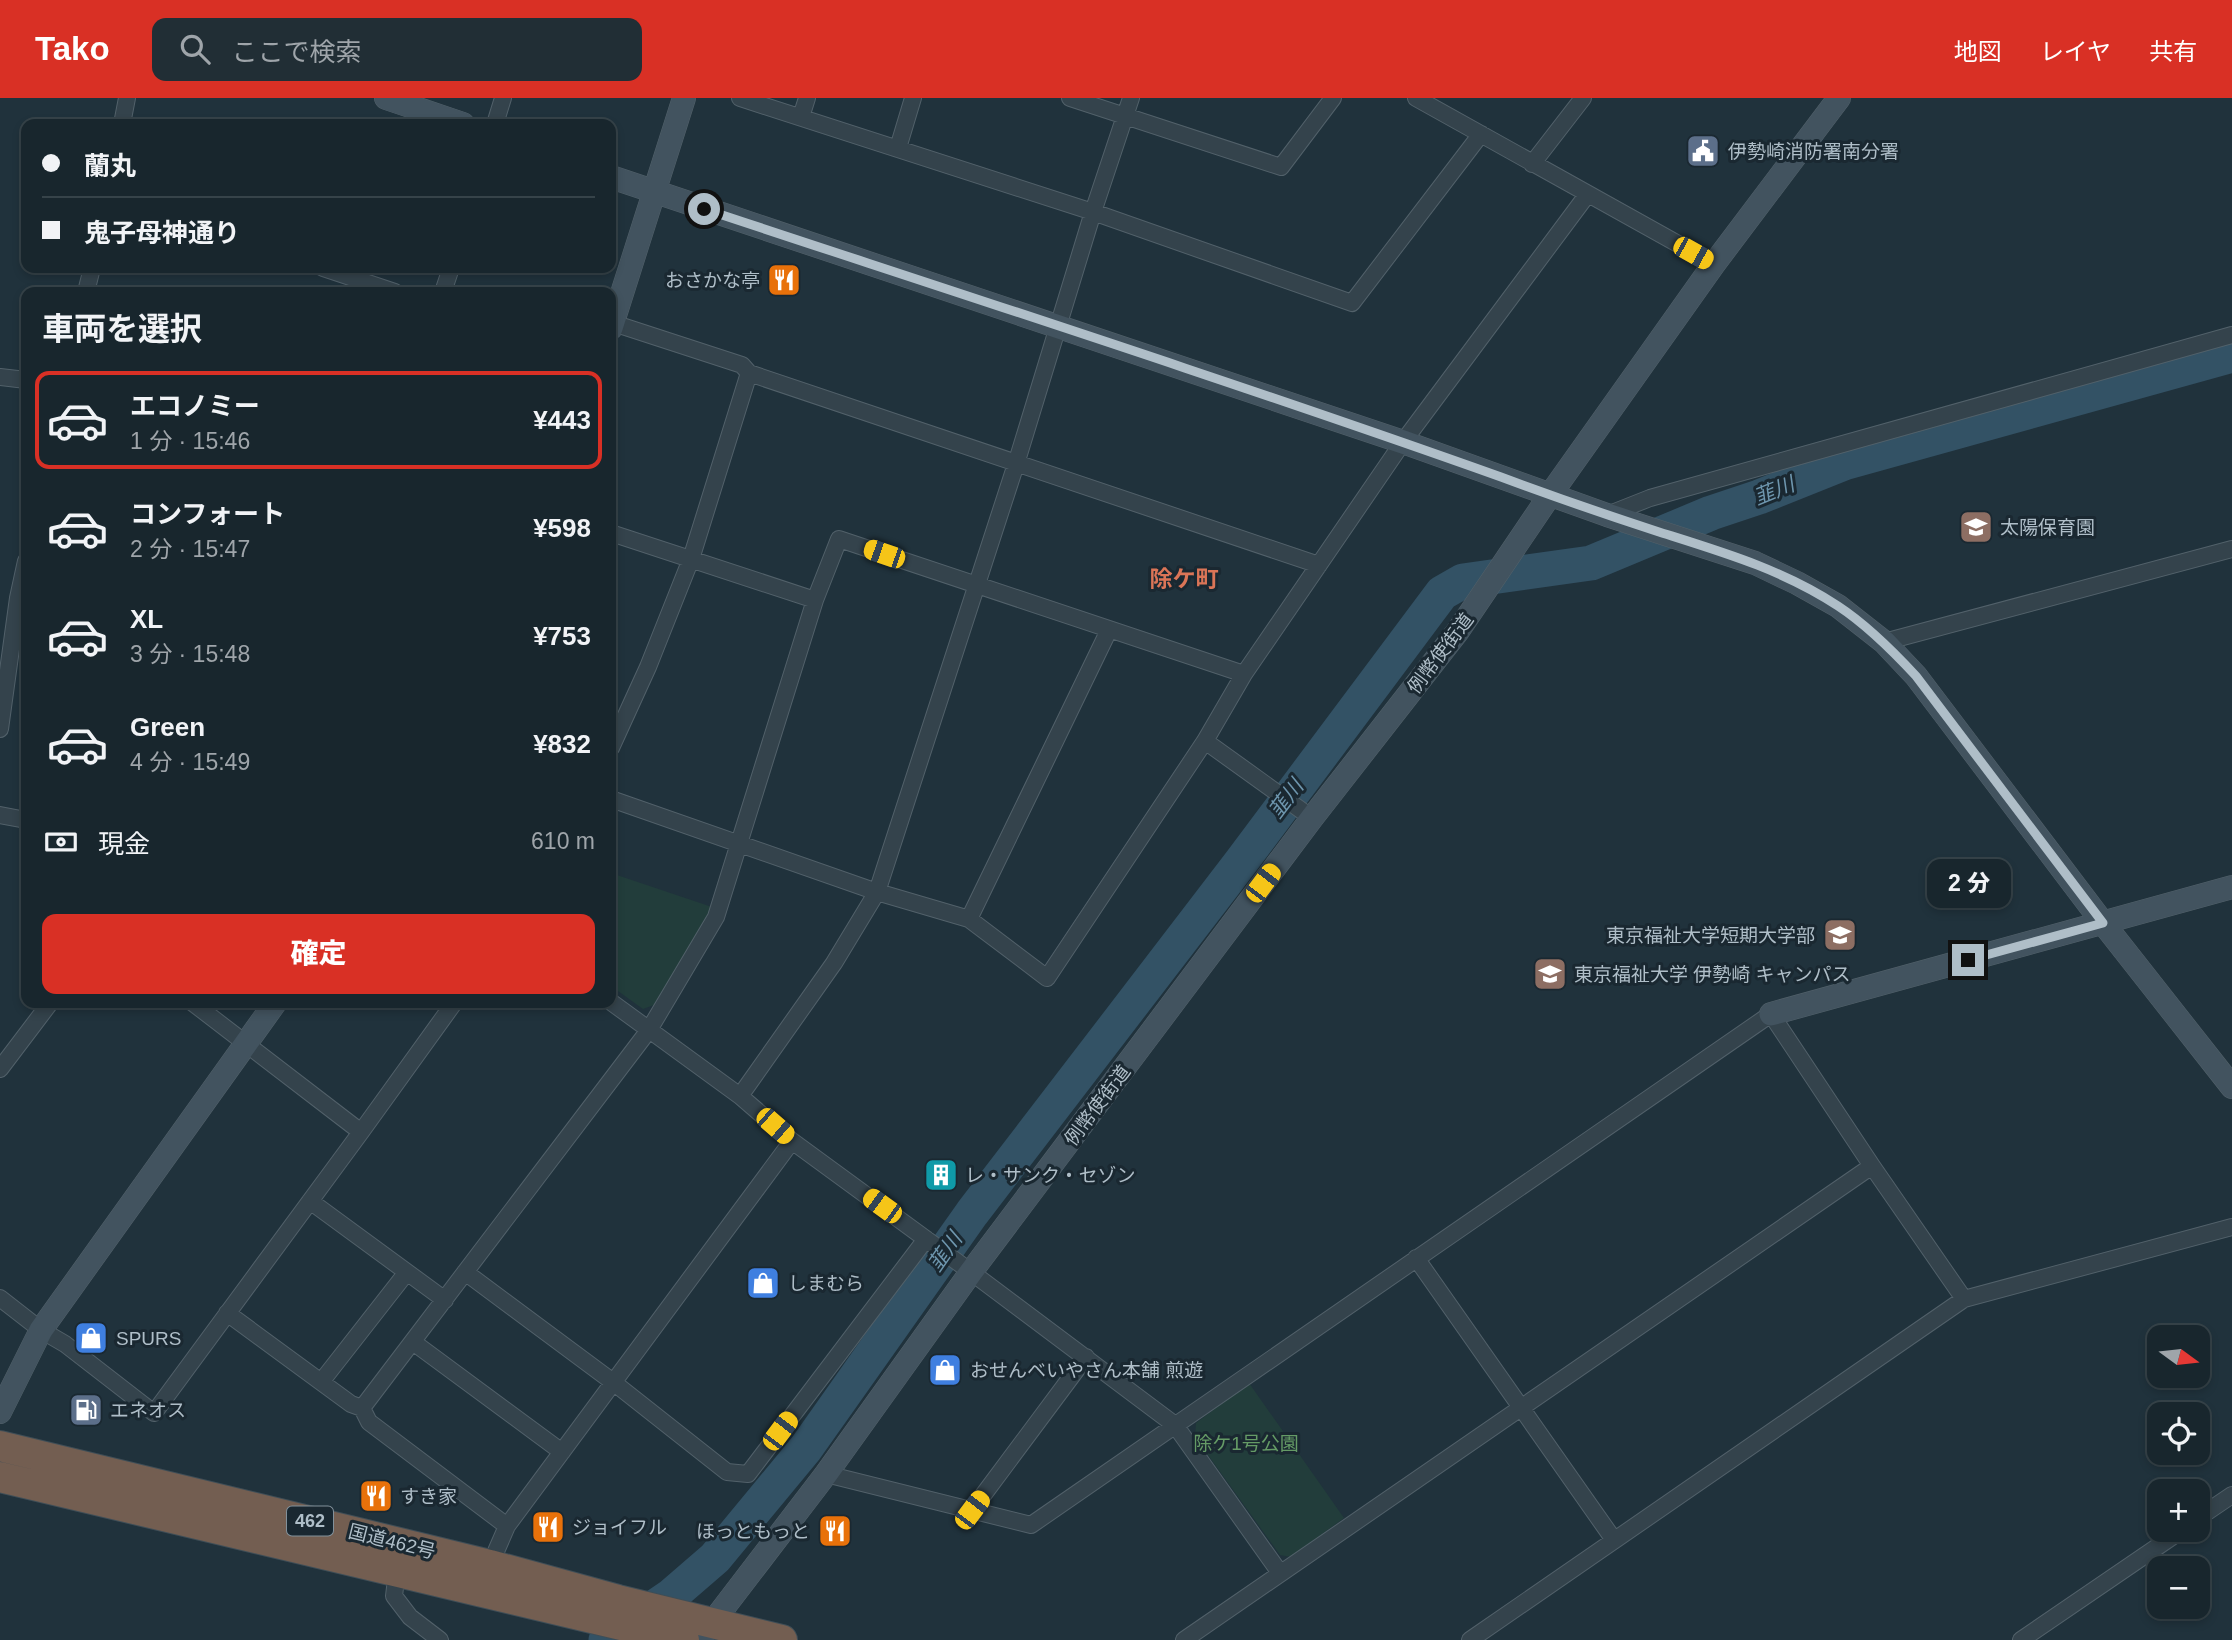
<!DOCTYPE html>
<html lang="ja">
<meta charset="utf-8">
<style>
:root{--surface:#18262d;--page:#212e35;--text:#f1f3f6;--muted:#9fa5aa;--line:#364349;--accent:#d93025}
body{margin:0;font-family:Arial,"Noto Sans JP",sans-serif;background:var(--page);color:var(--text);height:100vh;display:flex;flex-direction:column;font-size:26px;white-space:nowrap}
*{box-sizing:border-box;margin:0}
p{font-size:23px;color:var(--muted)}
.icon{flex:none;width:38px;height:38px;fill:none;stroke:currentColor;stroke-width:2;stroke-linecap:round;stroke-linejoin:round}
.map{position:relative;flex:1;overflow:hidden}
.drawer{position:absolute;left:21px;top:189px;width:595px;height:721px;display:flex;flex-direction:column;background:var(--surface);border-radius:14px;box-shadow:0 4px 10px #0003,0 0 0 2px var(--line)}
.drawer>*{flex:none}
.banner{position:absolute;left:21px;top:21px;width:595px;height:154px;border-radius:14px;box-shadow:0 4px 10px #0003,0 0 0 2px var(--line);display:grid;align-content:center;height:154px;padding:0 21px;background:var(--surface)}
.needle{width:46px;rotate:105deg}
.controls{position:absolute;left:2147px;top:1227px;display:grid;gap:14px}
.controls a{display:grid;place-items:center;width:63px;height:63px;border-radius:14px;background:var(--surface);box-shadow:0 4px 10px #0003,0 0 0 2px var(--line);font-size:35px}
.end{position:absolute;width:32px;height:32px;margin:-16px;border:9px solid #afbec8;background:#111;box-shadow:0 0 0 4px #111}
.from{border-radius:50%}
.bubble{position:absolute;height:49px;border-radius:14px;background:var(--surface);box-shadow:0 4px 10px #0003,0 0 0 2px var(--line);font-size:23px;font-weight:800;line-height:49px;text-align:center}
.car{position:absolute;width:21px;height:42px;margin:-21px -10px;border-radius:9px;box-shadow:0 0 5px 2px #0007;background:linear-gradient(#f5c518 24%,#345 0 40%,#f5c518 0 76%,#345 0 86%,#f5c518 0)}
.banner b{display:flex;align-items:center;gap:24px;height:66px;font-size:26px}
.banner b+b{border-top:2px solid var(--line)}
.banner i{width:18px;height:18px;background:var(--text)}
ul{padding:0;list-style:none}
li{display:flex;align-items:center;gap:21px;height:98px;margin:0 14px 10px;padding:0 7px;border:4px solid transparent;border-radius:14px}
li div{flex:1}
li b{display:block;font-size:26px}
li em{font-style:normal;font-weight:800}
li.selected{border-color:var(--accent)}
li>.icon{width:63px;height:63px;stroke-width:1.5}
h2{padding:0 21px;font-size:32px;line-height:84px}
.pay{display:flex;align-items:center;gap:18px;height:77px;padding:0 21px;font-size:26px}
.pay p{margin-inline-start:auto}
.primary-button{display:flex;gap:14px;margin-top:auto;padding:14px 21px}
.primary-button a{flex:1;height:80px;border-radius:14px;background:var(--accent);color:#fff;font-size:28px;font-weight:800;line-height:80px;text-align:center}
header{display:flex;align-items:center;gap:42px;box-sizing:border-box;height:98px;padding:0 35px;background:var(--accent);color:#fff}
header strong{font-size:33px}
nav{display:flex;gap:38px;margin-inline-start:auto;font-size:24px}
.search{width:490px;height:63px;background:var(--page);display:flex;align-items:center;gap:18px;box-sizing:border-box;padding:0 24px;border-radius:14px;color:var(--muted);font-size:26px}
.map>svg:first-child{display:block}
</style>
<header>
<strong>Tako</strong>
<div class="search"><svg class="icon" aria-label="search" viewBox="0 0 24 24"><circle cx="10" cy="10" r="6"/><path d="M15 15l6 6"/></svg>ここで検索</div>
<nav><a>地図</a><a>レイヤ</a><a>共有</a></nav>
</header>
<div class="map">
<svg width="2232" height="1542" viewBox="0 0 2232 1542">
<rect width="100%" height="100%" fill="#20323c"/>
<!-- green -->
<path fill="#223d3b" d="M611,775L712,809L701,831L654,907L643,911L611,888Z
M1249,1285L1344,1420L1291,1459L1280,1457L1195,1339L1196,1325Z"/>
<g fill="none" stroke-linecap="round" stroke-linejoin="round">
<!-- river -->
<path stroke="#335265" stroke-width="35" d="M606,1542L671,1498L715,1460L806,1350L972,1115L1241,764L1442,495L1463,483L1591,465L1711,415L1759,399L1844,365L2232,257"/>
<defs>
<path id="street" d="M740,0L1093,114L1352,205L1481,36
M1070,0L1281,69L1333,0
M1416,0L1714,166
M801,19L807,0
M122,26L127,0
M495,26L503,0
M898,50L913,0
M1532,66L1583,0
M323,170L395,194
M86,194L92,170
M443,194L451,170
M613,225L742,267L749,275L1319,467
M0,279L26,282
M1607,417L1650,400L2232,237
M611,435L815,502
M1884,544L2232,451
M0,631L18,500L26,463
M1205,643L1312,720
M611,650L648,569L691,461L749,275
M611,701L877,794L969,821L1047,880L1205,643L1244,576L1403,344L1587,97
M0,717L26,722
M969,821L1109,532
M611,904L740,998L792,1043L971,1174L1175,1327L1280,1475
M193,905L361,1034
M0,971L50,905
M740,998L834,865L877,794L1016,366L1093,114L1131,0
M310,1103L445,1202
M1416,1160L1614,1442
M465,1174L613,1284L727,1374L748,1376L926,1141
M0,1200L41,1232L65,1246L154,1315L361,1034L454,905
M227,1215L351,1306L362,1310
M413,1244L562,1354
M321,1284L407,1174
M826,1376L1031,1427L1771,916L1872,1068L1964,1201
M972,1412L1086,1259
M2198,1420L2232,1397
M507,1428L369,1324L362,1310L649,932L716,819L815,502L839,441L1244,576
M490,1467L507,1428L792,1043
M397,1473L394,1498L410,1519L440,1542
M1184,1542L1872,1068
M1470,1542L1964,1201L2232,1129
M2021,1542L2182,1432"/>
<path id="secondary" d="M386,0L463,26
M611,79L1403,344L1607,417L1755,465L1797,485L1838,508L1884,544L1916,578L2103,825L2232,989
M611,230L684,0
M1771,916L2232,789
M0,1314L41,1232L275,905
M699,1542L826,1376L971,1174L1312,720L1458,533L1550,397L1714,166L1839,0"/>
<path id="highway" d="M0,1348L490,1467L618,1502L782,1542
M0,1379L684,1542"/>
</defs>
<!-- street casing -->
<use href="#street" stroke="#52616a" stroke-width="18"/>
<!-- secondary casing -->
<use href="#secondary" stroke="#52616a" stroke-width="24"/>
<!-- highway casing -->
<use href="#highway" stroke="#3f4e57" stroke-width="32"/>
<!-- street -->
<use href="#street" stroke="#34434c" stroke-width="16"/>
<!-- secondary -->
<use href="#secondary" stroke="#42535f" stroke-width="23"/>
<!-- highway -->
<use href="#highway" stroke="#735e51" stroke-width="30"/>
</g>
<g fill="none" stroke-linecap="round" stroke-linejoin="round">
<!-- route -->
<path stroke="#afbec8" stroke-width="9" d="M704,111C970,199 1237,285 1501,379C1552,398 1604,416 1656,433C1719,453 1782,471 1838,508C1867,527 1892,552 1916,578L2103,825L1968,862"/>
</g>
<!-- icons -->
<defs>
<symbol id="civic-square" viewBox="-11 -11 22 22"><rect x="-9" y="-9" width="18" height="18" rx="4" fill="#5c6f8a" stroke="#1a2831"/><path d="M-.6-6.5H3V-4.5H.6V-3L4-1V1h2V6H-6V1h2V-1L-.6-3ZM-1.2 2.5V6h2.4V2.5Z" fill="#fff"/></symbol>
<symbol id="restaurant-square" viewBox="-11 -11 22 22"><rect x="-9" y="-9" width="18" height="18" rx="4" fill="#e8710a" stroke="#1a2831"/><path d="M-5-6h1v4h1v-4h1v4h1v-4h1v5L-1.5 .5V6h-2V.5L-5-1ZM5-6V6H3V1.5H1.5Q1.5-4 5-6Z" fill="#fff"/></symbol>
<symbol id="school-square" viewBox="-11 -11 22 22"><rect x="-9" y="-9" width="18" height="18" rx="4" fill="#8d6e63" stroke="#1a2831"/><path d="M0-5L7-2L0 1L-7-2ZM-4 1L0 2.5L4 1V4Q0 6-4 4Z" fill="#fff"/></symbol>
<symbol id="university-square" viewBox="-11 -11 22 22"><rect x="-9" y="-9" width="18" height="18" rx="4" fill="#8d6e63" stroke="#1a2831"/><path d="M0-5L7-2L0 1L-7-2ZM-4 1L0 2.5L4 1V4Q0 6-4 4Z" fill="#fff"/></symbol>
<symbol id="building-square" viewBox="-11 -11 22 22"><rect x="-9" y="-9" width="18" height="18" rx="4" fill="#0f9aa8" stroke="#1a2831"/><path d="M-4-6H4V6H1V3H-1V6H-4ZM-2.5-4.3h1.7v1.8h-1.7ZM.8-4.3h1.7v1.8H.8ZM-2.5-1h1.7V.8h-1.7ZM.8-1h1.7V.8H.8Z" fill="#fff"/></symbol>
<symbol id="shop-square" viewBox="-11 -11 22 22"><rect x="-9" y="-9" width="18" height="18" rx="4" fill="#3f7fe0" stroke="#1a2831"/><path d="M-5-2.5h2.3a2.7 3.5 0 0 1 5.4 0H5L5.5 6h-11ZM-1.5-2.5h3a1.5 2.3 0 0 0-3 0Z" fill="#fff"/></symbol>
<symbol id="fuel-square" viewBox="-11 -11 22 22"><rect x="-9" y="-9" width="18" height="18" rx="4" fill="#5c6f8a" stroke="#1a2831"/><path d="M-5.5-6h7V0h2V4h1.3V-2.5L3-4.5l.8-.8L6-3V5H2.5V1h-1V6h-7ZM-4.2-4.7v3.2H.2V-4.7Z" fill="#fff"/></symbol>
</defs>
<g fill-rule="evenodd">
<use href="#civic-square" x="1684" y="34" width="38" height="38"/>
<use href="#restaurant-square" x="765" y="163" width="38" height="38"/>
<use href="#school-square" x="1957" y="410" width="38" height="38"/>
<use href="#university-square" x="1821" y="818" width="38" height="38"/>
<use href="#university-square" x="1531" y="857" width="38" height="38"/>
<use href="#building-square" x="922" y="1058" width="38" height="38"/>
<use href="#shop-square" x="744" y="1166" width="38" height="38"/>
<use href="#shop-square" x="72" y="1221" width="38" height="38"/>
<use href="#shop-square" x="926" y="1253" width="38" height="38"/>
<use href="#fuel-square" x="67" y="1293" width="38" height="38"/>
<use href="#restaurant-square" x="357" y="1379" width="38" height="38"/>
<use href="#restaurant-square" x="529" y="1410" width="38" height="38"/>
<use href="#restaurant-square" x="816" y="1414" width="38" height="38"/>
</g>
<g text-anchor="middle" stroke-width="6" stroke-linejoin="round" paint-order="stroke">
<!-- shield labels -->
<rect fill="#1a2831" stroke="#82919b" stroke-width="2" x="287" y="1408.5" width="46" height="29" rx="5"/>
<g font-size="18" font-weight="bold" fill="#afbec8">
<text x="310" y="1429">462</text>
</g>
<!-- poi labels -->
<g font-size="19" fill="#afbec8" stroke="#1a2831" text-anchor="start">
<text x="1728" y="60">伊勢崎消防署南分署</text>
<text x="760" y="189" text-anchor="end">おさかな亭</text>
<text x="2000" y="436">太陽保育園</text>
<text x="1815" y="844" text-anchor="end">東京福祉大学短期大学部</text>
<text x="1574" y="883">東京福祉大学 伊勢崎 キャンパス</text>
<text x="965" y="1084">レ・サンク・セゾン</text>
<text x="788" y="1192">しまむら</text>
<text x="116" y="1247">SPURS</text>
<text x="970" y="1279">おせんベいやさん本舗 煎遊</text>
<text x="110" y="1319">エネオス</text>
<text x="400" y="1405">すき家</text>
<text x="572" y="1436">ジョイフル</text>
<text x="810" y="1440" text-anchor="end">ほっともっと</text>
</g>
<!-- street labels -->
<g font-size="19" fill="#afbec8" stroke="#1a2831">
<text transform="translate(1440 555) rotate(-53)" y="7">例幣使街道</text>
<text transform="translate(1097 1007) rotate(-53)" y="7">例幣使街道</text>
<text transform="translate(392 1443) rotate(14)" y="7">国道462号</text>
</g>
<!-- park labels -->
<g font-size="19" fill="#659b66" stroke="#1a2831">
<text x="1246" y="1352">除ケ1号公園</text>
</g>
<!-- water labels -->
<g font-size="21" font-style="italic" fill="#6e96ae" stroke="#1a2831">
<text transform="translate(1774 393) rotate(-22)" y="7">韮川</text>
<text transform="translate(1286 701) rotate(-53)" y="7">韮川</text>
<text transform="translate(945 1154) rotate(-55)" y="7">韮川</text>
</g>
<!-- quarter labels -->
<g font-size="23" font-weight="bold" fill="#db7557" stroke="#1a2831">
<text x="1184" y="489">除ケ町</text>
</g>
</g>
</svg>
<div class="controls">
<a><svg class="needle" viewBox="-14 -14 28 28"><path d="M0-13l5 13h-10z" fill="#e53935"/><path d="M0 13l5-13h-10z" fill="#9fa5aa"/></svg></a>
<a><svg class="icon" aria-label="locate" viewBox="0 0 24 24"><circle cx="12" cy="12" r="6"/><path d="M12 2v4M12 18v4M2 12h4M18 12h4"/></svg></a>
<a>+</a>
<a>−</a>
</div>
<i class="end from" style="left:704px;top:111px"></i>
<i class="end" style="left:1968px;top:862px"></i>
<div class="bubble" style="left:1927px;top:761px;width:84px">2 分</div>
<i class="car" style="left:1693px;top:155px;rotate:119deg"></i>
<i class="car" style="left:884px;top:456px;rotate:289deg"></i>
<i class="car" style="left:1263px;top:785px;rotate:37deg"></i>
<i class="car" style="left:775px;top:1028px;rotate:131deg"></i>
<i class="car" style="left:882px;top:1108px;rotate:306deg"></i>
<i class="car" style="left:780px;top:1333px;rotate:37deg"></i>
<i class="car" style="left:972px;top:1412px;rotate:37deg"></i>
<div class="banner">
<b><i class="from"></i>蘭丸</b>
<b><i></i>鬼子母神通り</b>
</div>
<section class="drawer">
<h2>車両を選択</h2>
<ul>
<li class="selected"><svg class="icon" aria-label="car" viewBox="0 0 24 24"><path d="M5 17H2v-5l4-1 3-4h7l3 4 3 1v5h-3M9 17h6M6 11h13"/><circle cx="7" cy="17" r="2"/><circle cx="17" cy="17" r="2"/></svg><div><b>エコノミー</b><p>1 分 · 15:46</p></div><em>¥443</em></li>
<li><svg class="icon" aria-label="car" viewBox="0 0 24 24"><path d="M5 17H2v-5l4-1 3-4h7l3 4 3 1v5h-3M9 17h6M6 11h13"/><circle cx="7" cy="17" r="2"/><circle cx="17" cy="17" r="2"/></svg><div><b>コンフォート</b><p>2 分 · 15:47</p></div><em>¥598</em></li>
<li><svg class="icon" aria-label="car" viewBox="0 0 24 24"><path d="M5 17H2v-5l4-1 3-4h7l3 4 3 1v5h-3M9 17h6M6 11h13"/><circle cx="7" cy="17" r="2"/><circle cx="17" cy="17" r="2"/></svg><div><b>XL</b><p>3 分 · 15:48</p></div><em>¥753</em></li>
<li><svg class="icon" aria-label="car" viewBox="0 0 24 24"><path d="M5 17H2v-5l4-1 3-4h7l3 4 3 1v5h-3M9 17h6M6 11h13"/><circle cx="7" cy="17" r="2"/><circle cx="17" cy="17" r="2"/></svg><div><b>Green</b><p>4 分 · 15:49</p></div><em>¥832</em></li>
</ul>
<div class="pay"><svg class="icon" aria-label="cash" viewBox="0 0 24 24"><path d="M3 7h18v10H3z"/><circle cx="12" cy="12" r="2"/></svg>現金<p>610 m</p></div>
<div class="primary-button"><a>確定</a></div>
</section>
</div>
